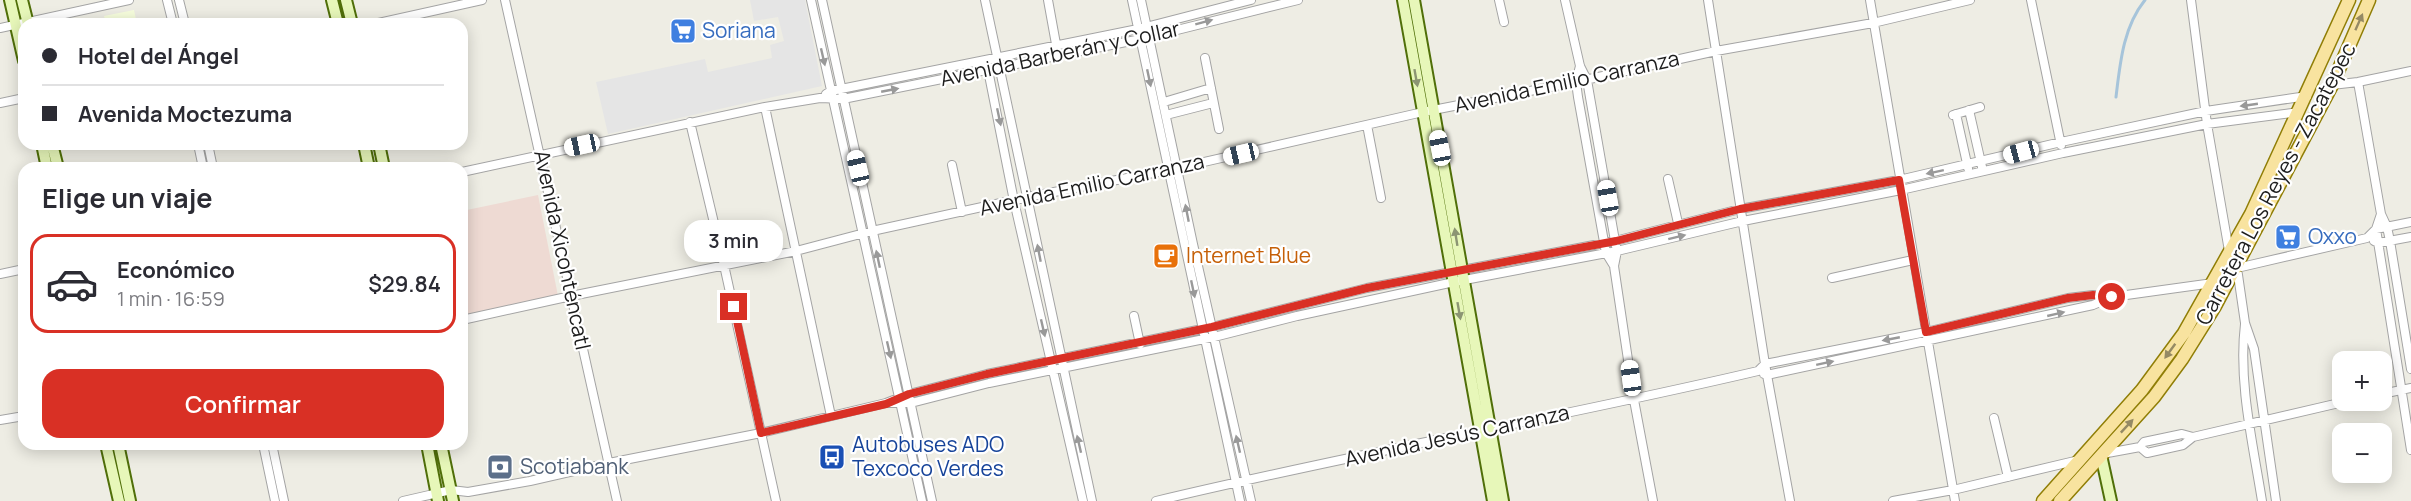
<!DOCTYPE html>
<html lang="es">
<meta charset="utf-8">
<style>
:root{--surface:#fff;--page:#f2f2f3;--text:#2b2b33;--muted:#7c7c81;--line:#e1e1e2;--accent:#d93025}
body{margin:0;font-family:Manrope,sans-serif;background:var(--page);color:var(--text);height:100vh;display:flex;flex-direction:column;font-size:22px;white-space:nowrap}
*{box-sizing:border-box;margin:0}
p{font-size:20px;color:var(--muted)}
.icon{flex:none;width:33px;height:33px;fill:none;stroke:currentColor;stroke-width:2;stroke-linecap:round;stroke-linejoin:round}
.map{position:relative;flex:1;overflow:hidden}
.side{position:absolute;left:18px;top:162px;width:450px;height:288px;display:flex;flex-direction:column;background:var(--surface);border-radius:18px;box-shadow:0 3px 15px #0003}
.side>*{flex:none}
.top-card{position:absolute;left:18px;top:18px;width:450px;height:132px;border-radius:18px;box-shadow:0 3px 15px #0003;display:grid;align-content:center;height:132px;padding:0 24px;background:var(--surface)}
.tools{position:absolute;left:2332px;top:351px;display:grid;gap:12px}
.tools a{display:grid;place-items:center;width:60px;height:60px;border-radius:12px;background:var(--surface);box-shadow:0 3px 15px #0003;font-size:30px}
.end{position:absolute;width:27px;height:27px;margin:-14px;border:8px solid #d93025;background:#fff;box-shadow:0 0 0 3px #fff}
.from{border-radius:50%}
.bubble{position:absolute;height:42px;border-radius:18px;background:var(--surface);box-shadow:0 3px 15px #0003;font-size:20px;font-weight:600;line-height:42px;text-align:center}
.car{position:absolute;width:18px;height:36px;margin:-18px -9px;border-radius:8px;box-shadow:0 0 4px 2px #0007;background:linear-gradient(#fff 24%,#345 0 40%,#fff 0 76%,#345 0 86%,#fff 0)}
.top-card b{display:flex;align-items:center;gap:21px;height:57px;font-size:22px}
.top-card b+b{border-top:2px solid var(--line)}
.top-card i{width:15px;height:15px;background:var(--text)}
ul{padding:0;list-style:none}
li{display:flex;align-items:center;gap:18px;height:99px;margin:0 12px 9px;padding:0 12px;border:3px solid transparent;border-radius:18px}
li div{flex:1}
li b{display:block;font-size:22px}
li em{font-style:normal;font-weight:600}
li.current{border-color:var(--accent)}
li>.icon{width:54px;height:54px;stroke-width:1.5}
h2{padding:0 24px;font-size:27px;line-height:72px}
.action{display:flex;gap:12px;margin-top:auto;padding:12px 24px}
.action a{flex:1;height:69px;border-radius:18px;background:var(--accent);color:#fff;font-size:24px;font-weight:600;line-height:69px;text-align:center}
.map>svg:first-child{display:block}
</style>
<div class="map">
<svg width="2411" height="501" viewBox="0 0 2411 501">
<rect width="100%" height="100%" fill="#eeede4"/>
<!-- commercial -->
<path fill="#eedad3" d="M538,195L558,296L462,315V211Z"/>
<!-- education -->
<path fill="#f7fedd" d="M134,10L137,24H106L104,16Z"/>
<!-- parking -->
<path fill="#e5e5e5" d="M750,0H805L822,86L608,134L596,82L705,59L708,72L772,58L770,45L784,41L778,17L754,21Z"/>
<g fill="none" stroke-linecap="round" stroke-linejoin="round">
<!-- stream -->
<path stroke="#a6c4da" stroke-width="3" d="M2116,97C2120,64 2123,27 2145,0"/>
<defs>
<path id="street" d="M167,0L173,24
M179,0L185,24
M505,0L617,501
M811,0L922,501
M822,0L932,501
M985,0L1092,501
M1048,0L1058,55
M1132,0L1240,501
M1141,0L1193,244L1251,501
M1499,0L1504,22
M1565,0L1580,66L1587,80L1615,241L1617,251L1614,266L1634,400L1653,501
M1708,0L1765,364L1790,501
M1870,0L1955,501
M2031,0L2061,145
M2191,0L2207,124L2229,251
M374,24L482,0
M0,28L129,0
M1205,58L1219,129
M986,60L1014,201L1083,501
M1580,66L1576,82L1578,97L1606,253L1614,266
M2358,82L2381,214L2387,227L2390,241L2411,369
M2332,85L2358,82L2411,71
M826,94L831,91L1138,29L1251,0
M1164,102L1211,88
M0,103L24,98
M765,107L831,416
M1969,110L1982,167
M1956,114L1968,168
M1166,115L1213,103
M1953,115L1980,107
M690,122L724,265L776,501
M1367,125L1381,198
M198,144L203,168
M208,144L213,168
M952,165L962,212
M462,172L765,107L820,98L843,99L1141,39L1298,0
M1668,179L1678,223
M2381,214L2376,229L2411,450
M2374,241L2378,243L2411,237
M0,274L24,269
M1832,278L1913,260
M1134,316L1140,344
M462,320L571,296L796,251L872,231L1028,197L1169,170L1423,112L1576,82L1716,51L1873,23L1970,0
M2245,324C2238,382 2253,444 2262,501
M1764,374L1767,375L2093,305L2112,297L2213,283
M2382,394L2411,388
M888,403H911L989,383L1214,337L1297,316L1454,282L1617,251L1743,221L1901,190L2063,153L2207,124L2299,112
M1994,418L2008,477
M0,420L24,416
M263,444L275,501
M272,444L284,501
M2140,447L2147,453L2183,445L2193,437L2352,400
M2102,454L2140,447L2144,442L2182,434L2193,437
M403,501L451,490L468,492L530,481L609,463L761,433L886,403L909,394L987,374L1212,327L1367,288L1615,241L1740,209L1899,180L2061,142L2206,111L2307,96
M1156,501C1356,453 1558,418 1758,371L1765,364L1926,332L2068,298L2093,295L2112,297
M1893,501L1953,490L2079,460
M2276,501L2254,349L2245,323L2237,268L2367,238L2376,229L2411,222"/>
<path id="secondary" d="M10,0L24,61
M22,0L28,24
M332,0L338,24
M346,0L352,24
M1403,0L1493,501
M1414,0L1503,501
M42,144L47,168
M52,144L58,168
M364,144L369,168
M379,144L384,168
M106,444L119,501
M118,444L130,501
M427,444L438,501
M441,444L453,501
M2101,455L2111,501"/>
<path id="primary" d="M2043,501L2142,390L2184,333L2251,214L2349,0
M2060,501L2154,397L2182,359L2215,306L2332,85L2369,0"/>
</defs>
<!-- street casing -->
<use href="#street" stroke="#a4a4a4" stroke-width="10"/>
<!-- secondary casing -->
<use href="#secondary" stroke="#506f09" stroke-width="14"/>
<!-- primary casing -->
<use href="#primary" stroke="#907e06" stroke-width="15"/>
<!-- street -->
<use href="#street" stroke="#fff" stroke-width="8"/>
<!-- secondary -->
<use href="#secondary" stroke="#e7f7b9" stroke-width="10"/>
<!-- primary -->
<use href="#primary" stroke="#f8e39f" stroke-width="12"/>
</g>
<!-- one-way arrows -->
<defs><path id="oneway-solid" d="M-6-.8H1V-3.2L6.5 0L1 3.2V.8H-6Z" transform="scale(1.5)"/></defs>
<g fill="#999">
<use href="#oneway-solid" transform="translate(1204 22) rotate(-15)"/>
<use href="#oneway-solid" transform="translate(823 57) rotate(77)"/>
<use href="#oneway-solid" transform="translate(1149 78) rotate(78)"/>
<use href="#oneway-solid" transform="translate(890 90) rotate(-11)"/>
<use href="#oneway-solid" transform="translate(2249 105) rotate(172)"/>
<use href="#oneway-solid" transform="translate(999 117) rotate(78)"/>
<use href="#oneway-solid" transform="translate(1935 172) rotate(168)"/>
<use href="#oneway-solid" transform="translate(1187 213) rotate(-101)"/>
<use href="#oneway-solid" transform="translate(1677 237) rotate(-14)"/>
<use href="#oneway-solid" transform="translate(1039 253) rotate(-101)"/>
<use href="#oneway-solid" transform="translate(878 259) rotate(-102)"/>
<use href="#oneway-solid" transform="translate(1193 289) rotate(78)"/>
<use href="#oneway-solid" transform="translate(2056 314) rotate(-13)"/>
<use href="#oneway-solid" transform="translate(1043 328) rotate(77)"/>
<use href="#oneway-solid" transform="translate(1891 339) rotate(169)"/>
<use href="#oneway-solid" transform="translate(889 350) rotate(77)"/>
<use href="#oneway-solid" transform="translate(1825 363) rotate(-12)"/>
<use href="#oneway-solid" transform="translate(1079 444) rotate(-103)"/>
<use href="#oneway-solid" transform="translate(1238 444) rotate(-103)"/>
</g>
<g fill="#958a64">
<use href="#oneway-solid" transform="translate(2359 22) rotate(-66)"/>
<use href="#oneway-solid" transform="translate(2170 351) rotate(126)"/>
<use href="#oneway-solid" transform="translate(2127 426) rotate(-47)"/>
</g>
<g fill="#8c9573">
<use href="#oneway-solid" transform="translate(1416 78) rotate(80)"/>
<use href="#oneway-solid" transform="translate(1456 237) rotate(-99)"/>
<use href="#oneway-solid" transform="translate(1459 311) rotate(80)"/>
</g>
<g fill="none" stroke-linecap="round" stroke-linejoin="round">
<!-- route -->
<path stroke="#d93025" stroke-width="8" d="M734,307L761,433L886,404L909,394L987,374L1212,327L1367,288L1616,241L1740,209L1899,180L1926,332L2068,298L2093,295L2112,297"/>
</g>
<!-- icons -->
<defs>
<symbol id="supermarket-square" viewBox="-11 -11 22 22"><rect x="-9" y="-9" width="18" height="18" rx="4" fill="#3f7fe0" stroke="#fff"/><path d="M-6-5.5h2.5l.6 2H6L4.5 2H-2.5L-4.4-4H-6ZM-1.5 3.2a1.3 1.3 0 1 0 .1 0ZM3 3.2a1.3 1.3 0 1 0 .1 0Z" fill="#fff"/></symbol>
<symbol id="cafe-square" viewBox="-11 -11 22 22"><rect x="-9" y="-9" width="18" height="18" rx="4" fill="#e8710a" stroke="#fff"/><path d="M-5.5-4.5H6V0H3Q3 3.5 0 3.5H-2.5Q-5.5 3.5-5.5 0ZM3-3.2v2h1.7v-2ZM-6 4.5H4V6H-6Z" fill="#fff"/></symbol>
<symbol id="bus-square" viewBox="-11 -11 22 22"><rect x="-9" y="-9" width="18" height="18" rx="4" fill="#1a4fb4" stroke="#fff"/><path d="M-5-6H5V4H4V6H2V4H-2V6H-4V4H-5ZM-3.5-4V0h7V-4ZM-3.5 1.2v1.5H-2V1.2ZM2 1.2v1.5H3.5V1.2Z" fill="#fff"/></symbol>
<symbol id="bank-square" viewBox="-11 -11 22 22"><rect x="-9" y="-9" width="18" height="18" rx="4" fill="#5c6f8a" stroke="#fff"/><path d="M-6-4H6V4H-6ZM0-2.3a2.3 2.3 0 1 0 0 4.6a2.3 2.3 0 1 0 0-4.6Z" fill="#fff"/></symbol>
</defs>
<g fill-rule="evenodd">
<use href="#supermarket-square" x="668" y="16" width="30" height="30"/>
<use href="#supermarket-square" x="2273" y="222" width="30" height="30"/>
<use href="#cafe-square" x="1151" y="241" width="30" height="30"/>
<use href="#bus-square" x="817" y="442" width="30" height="30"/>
<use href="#bank-square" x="485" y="452" width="30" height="30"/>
</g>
<g text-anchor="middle" stroke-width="4.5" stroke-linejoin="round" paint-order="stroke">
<!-- shop labels -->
<g font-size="21" fill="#366cbe" stroke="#fff" text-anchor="start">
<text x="702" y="38">Soriana</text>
<text x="2308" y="244">Oxxo</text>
</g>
<!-- street labels -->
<g font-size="21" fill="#1d1d1d" stroke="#fff">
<text transform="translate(1060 54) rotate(-12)" y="7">Avenida Barberán y Collar</text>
<text transform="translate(1567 82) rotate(-12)" y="7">Avenida Emilio Carranza</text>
<text transform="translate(2276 184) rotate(-62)" y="7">Carretera Los Reyes - Zacatepec</text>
<text transform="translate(1092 185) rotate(-12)" y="7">Avenida Emilio Carranza</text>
<text transform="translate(562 250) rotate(78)" y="7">Avenida Xicohténcatl</text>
<text transform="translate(1457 436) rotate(-12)" y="7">Avenida Jesús Carranza</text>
</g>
<!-- food labels -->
<g font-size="21" fill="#c56008" stroke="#fff" text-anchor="start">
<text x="1186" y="263">Internet Blue</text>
</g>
<!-- transit labels -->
<g font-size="21" fill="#164399" stroke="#fff" text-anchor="start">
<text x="852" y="452">Autobuses ADO<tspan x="852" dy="24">Texcoco Verdes</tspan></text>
</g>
<!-- service labels -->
<g font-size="21" fill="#4e5e75" stroke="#fff" text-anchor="start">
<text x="520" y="474">Scotiabank</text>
</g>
</g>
</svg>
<div class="tools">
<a>+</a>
<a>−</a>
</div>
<i class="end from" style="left:2112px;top:297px"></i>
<i class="end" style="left:734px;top:307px"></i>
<div class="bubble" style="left:684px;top:220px;width:99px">3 min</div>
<i class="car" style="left:582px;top:145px;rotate:258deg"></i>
<i class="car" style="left:1440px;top:148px;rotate:349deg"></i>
<i class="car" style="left:2021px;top:152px;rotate:255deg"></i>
<i class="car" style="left:1241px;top:154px;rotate:257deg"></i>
<i class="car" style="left:858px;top:168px;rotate:347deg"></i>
<i class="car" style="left:1608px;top:198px;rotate:350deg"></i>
<i class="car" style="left:1631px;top:378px;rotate:352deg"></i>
<div class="top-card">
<b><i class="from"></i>Hotel del Ángel</b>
<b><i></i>Avenida Moctezuma</b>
</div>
<section class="side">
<h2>Elige un viaje</h2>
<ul>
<li class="current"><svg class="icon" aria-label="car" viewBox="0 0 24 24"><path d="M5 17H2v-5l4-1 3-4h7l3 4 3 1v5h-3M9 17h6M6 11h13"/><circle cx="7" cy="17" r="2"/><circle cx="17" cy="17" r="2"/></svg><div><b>Económico</b><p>1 min · 16:59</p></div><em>$29.84</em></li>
</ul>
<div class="action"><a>Confirmar</a></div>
</section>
</div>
